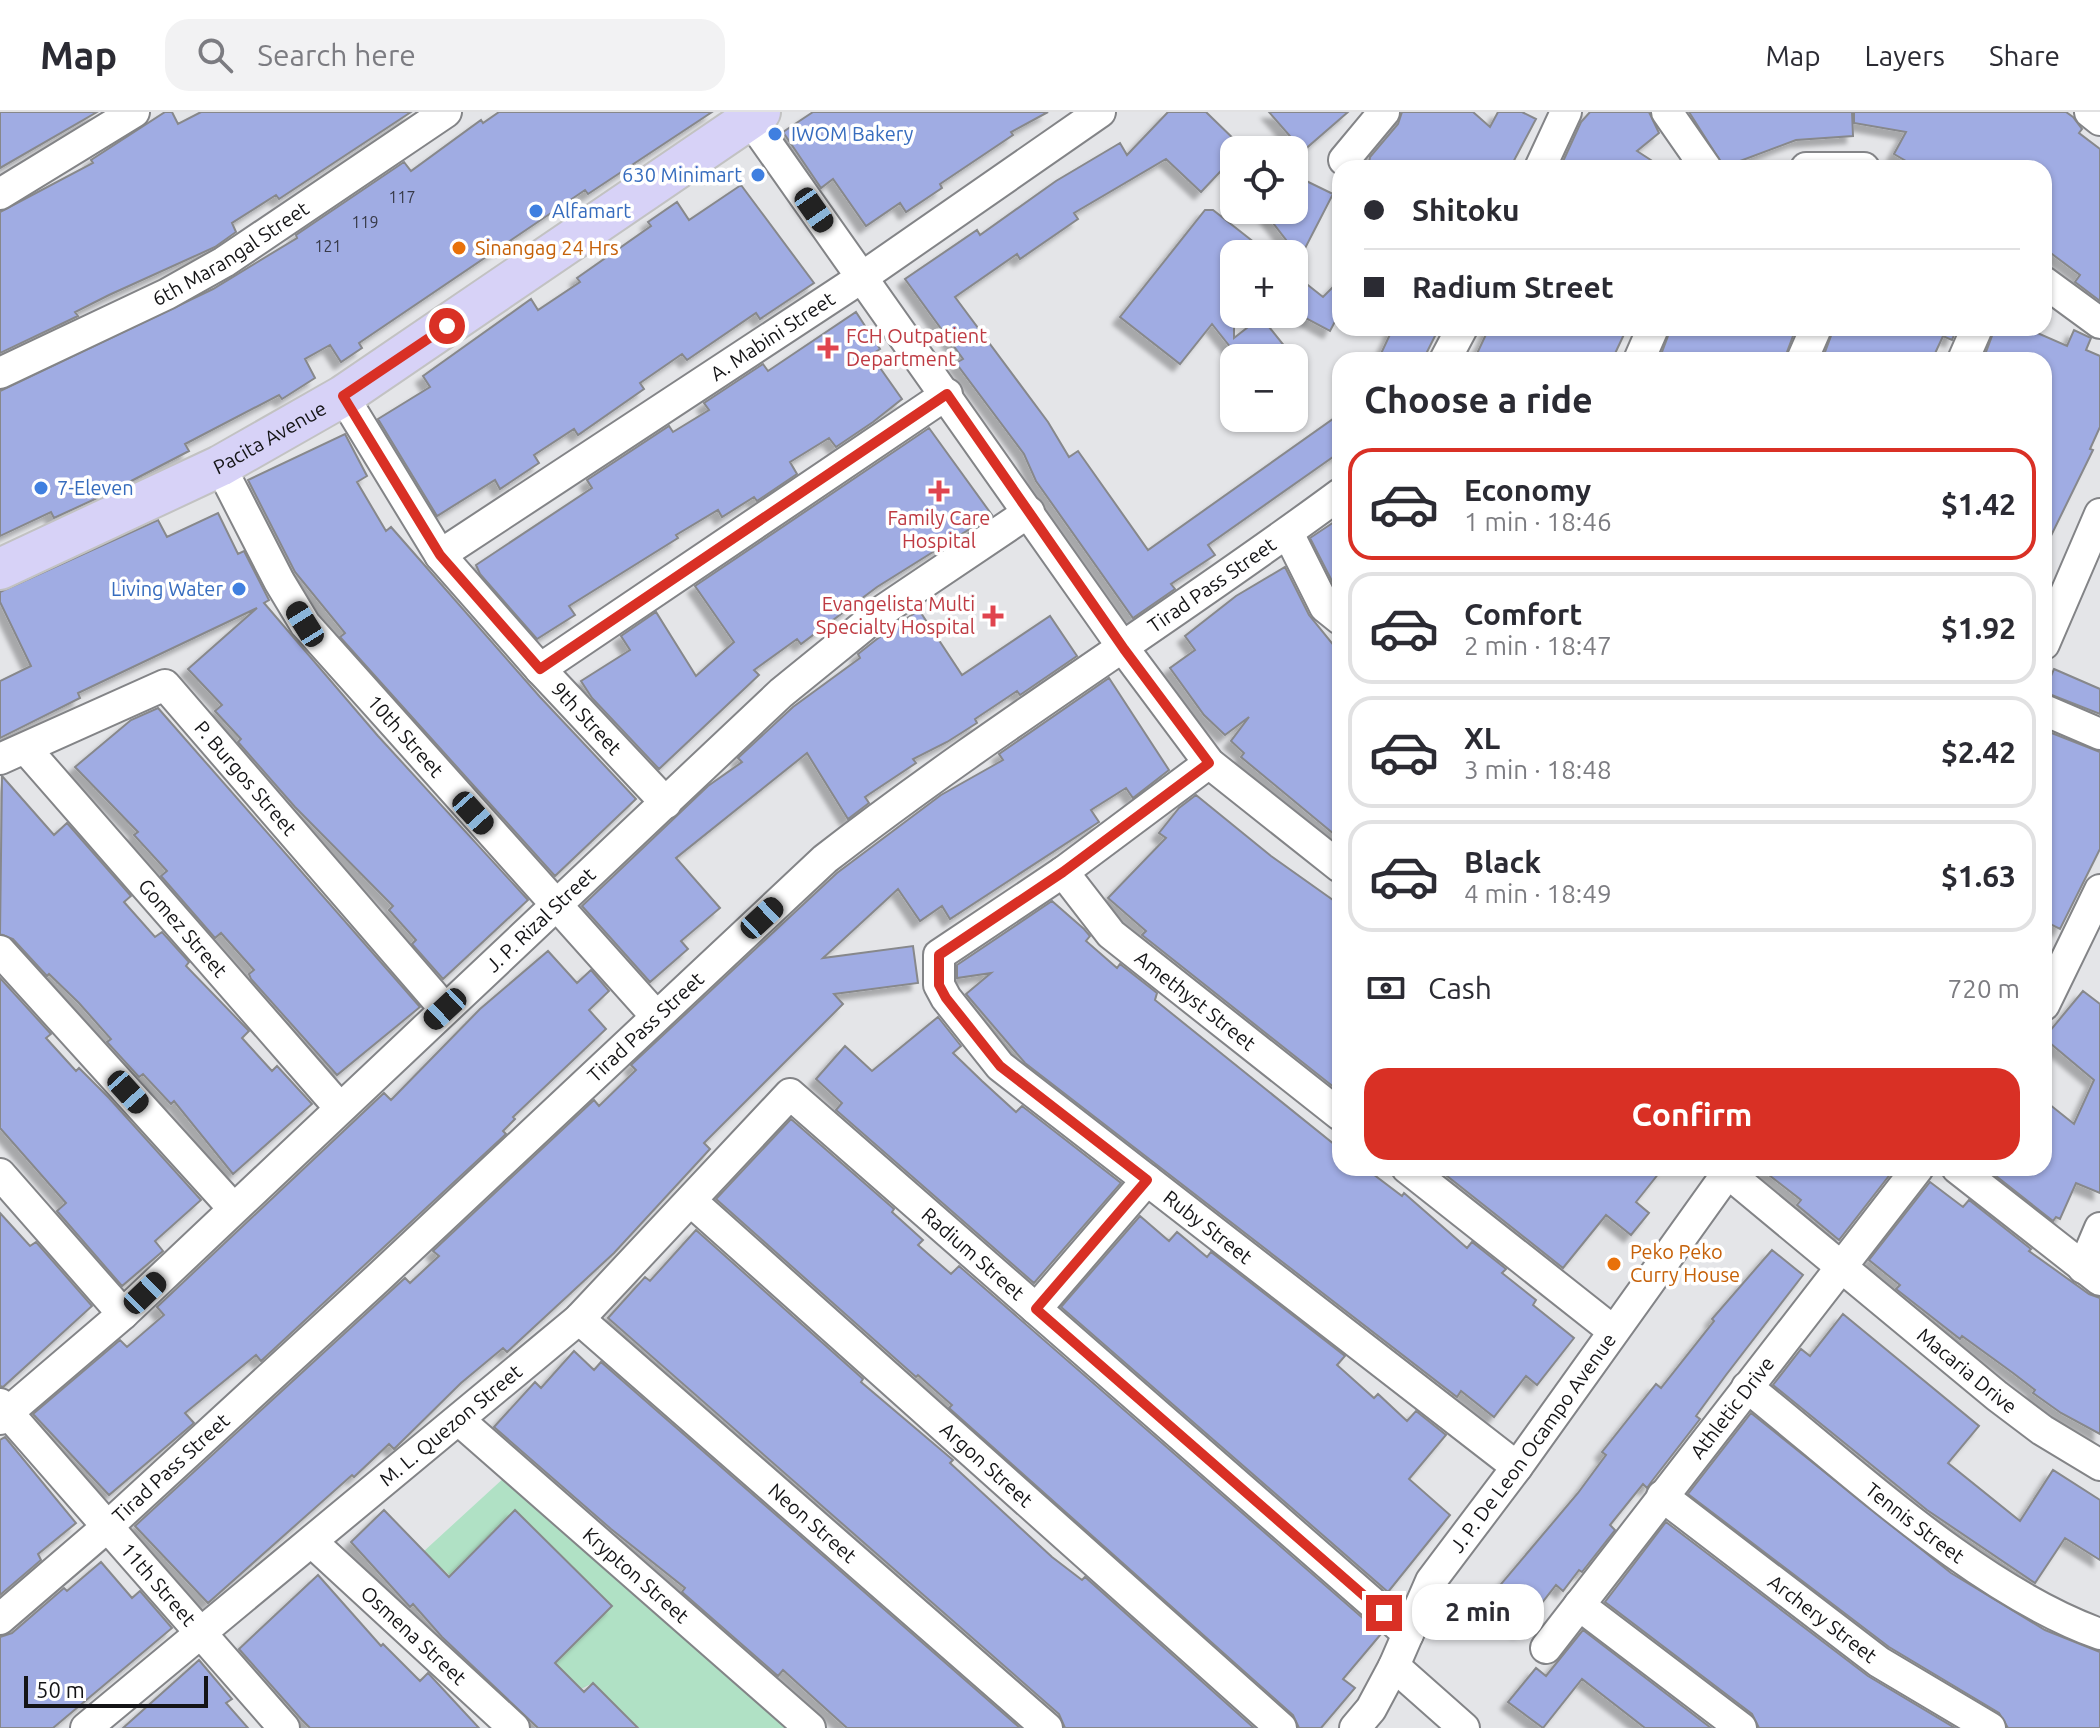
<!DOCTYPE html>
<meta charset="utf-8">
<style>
:root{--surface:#fff;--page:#f2f2f3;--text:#2b2b33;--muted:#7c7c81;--line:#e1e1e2;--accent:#d93025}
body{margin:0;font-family:Ubuntu,sans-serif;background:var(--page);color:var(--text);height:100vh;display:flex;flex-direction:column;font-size:30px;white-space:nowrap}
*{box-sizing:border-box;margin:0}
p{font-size:26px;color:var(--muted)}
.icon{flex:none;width:44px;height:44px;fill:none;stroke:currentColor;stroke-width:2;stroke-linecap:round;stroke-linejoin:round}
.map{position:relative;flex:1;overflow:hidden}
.sheet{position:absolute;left:1332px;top:240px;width:720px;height:824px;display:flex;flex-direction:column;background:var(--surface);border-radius:24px;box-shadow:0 2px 6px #0004}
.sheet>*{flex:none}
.banner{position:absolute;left:1332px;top:48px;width:720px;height:176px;border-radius:24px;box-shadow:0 2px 6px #0004;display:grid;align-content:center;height:176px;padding:0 32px;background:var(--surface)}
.controls{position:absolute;left:1220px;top:24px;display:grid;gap:16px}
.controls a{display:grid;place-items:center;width:88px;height:88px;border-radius:16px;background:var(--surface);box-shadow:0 2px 6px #0004;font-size:40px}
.scale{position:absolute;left:24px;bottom:20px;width:184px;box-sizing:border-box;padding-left:8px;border:4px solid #141416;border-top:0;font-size:22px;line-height:28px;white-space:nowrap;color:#141416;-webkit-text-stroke:6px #fff;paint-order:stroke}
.end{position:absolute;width:36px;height:36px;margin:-18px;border:10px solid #d93025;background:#fff;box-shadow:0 0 0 4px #fff}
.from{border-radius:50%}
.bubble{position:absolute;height:56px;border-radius:24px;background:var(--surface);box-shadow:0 2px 6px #0004;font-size:26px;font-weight:700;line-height:56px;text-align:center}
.car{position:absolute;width:24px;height:48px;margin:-24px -12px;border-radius:10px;box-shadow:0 0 6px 2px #0007;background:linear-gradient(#222 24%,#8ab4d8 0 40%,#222 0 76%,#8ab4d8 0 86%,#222 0)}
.banner b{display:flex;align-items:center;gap:28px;height:76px;font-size:30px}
.banner b+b{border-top:2px solid var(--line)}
.banner i{width:20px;height:20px;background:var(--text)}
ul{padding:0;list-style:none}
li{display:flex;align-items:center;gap:24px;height:112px;margin:0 16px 12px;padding:0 16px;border:4px solid var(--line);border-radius:24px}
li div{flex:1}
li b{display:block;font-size:30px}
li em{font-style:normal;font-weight:700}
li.active{border-color:var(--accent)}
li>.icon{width:72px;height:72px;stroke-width:1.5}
h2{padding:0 32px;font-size:36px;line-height:96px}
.pay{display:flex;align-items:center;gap:20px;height:88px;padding:0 32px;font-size:30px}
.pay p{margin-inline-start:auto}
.cta{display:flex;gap:16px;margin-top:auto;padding:16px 32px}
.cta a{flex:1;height:92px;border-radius:24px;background:var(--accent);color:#fff;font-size:32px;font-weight:700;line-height:92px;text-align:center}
header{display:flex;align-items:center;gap:48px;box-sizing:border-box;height:112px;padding:0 40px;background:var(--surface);border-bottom:2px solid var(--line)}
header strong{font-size:38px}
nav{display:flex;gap:44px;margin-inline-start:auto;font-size:28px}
.search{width:560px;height:72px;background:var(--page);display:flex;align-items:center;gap:20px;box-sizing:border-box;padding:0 28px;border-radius:24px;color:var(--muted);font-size:30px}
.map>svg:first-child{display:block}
</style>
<header>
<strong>Map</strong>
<div class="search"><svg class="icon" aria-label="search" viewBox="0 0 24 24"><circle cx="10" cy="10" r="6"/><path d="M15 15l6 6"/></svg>Search here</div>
<nav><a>Map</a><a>Layers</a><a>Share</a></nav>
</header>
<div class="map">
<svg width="2100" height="1616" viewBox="0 0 2100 1616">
<defs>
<filter id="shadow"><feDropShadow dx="-7" dy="7" stdDeviation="2" flood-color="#0004"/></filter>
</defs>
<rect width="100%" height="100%" fill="#e4e5e8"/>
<!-- green -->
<path fill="#b0e1c5" d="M506,1364L806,1616H639L593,1571L581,1577L553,1549L540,1543L423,1440Z"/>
<!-- building -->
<path fill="#a0ace3" stroke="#87888b" stroke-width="2" filter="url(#shadow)" d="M0,0H97L0,56Z
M165,0H172L178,12L201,0H411L279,87L276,83L232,111L236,120L215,135L109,183L75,200L78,204L0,241V100L93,51L91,48Z
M499,0H712L588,82L585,78L359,231L362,236L341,250L330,233L305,247L315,266L282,287L279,283L185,332L189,339L108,381L54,406L51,400L0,424V279L213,177L297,126L296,123L404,50L411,59L481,8L483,11Z
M813,0H1048L1011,20L1013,23L940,72L942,76L906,100L900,91L866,114L833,67L821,76L783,20Z
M1168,0H1206L1243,36L1234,38V45L1201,80L1166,47L1074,101L1078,107L1020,147L1017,142L955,185L1048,310L1069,345L1078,339L1148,438L1340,302V340L1208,433L1215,443L1171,472L1175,477L1133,506L1036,369L1024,342L956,251L963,247L905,167L977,118L980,123L1056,69L1120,31L1127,43Z
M1269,0H1348L1303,39Z
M1402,0H1473L1490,15L1498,0H1522L1536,7L1510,56H1368L1370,45L1398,12Z
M1590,0H1649L1659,21L1637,39L1663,56H1560L1581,10Z
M1689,0H1852L1853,24L1796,28L1724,55Z
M1854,0H2066L2073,5L2082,17L2079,21L2100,37V189L2075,170L2080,163L2044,136V56H1918L1894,42L1906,20L1854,11Z
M1294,63L1333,82L1300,146L1263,98H1294Z
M741,73L814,171L760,207L756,201L687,248L682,242L640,271L644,277L578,323L574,317L534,343L539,351L500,377L495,368L437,404L378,307L430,275L423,264L531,187L538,198L580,170L577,166L651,114L648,110L677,90L689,108Z
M1205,98H1213L1269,142H1234V169L1229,167L1234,172V226L1261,205L1294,246H1239L1212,212L1180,252L1120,205Z
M1294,162L1323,185L1340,168V200L1330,219L1294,200Z
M856,200L880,237L871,243L902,287L873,310L836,335L829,326L790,350L797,362L757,389L754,385L722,405L718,398L676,423L678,426L569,494L575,503L537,527L480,462L476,453L592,376L587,368L669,314L673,320L709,298L704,291L763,252L768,259Z
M1393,216H1439L1423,248H1378Z
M1489,216H1627L1612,248H1474Z
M1671,216H1796L1784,248H1659Z
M1834,216H1957L1952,228L1943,224L1932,248H1822Z
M1995,216H2026L2067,234L2074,218L2091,226L2086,238L2100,244V315L2090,337L2093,338L2044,438V248H1983Z
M929,316L992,403L877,475L801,532L797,527L754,558L759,563L659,657L592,586L581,569L630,538L621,524L656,500L696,564L734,530L695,474Z
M345,322L367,364L357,370L386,419L391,415L540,585L636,687L555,764L340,525L345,521L295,460L248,368Z
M218,401L238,442L244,439L269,488L264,491L378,624L528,788L443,867L412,832L416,828L389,798L393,794L295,695L238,630L241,627L215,599L222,593L188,557L257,496L78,581L80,586L0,626V569L31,554L0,490V480L158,408L167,425Z
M1340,406V471L1335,475L1310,426Z
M1285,455L1309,503L1340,541V727L1241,645L1244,641L1231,629L1249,605L1225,623L1204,603L1170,556L1195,538L1185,524L1236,484Z
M919,498L962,563L1050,504L1077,544L1020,583L1017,579L975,607L977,611L947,630L913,647L916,651L865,685L869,691L848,707L807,641L676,746L720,796L681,829L688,837L650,870L582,794L708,674L742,650L738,646L793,595L860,546L858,542L877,527Z
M2054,557L2100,577V602L2044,580Z
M1109,566L1169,658L1133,686L1126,676L1091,698L1099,710L950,807L942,794L920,809L898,777L823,846L913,834L918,871L834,882L843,892L704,1031L710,1037L614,1141L507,1240L503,1236L461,1271L394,1337L389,1332L354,1365L352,1363L208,1491L135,1414L405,1166L410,1171L439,1144L433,1139L594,988L599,994L636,958L631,953L837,761L941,683L1003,648L999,642Z
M158,596L420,895L337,963L251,867L249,862L254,858L221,821L215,826L161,764L167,759L134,723L138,720L75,655L131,608Z
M2044,618L2100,640V737L2060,817L2044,809Z
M2,664L54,723L67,711L131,784L124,790L155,825L162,820L189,850L186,854L249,919L242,926L272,959L277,954L312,992L233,1062L174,989L171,992L143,962L139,965L107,930L111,927L79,891L49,862L47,864L13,827L0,822Z
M1196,683L1271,744L1340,793V980L1142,823L1146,819L1108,786L1166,726L1159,721L1179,696Z
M1052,789L1084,817L1090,824L1086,829L1117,856L1120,852L1157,881L1155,888L1340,1037V1056H1365L1402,1084L1404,1081L1467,1136L1472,1130L1506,1157L1502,1161L1536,1188L1533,1193L1574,1226L1537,1273L1526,1264L1494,1305L1461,1279L1457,1285L1025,951L966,882L991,861L957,866V853Z
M548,839L577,871L591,858L609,879L589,898L606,917L513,1005L515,1007L503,1019L506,1022L261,1249L256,1243L185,1301L194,1311L109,1383L33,1302L120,1228L127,1235L164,1203L157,1195L384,981L391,988L480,897Z
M0,866L51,922L46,926L76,959L79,956L109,986L201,1088L155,1129L163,1139L122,1174L57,1099L66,1091L0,1016Z
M2083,879L2100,892V1081L2076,1071L2060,1107L2056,1105L2053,1109L1991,1060L1994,1056H2044V988L2074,1012L2094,968L2044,926Z
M938,905L961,934L953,941L982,969L1016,1000L1022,994L1121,1071L1034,1171L836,998L842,991L816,967L845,934L872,959Z
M791,1007L894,1097L892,1100L923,1128L918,1133L951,1162L959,1154L1381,1522L1343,1567L1355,1576L1321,1616H1299L1293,1603L949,1296L952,1293L918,1263L916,1265L716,1087Z
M1437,1056H1663L1636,1090L1649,1101L1631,1123L1606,1103L1563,1156Z
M1760,1056H1895L1839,1128L1797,1093L1801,1088Z
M1930,1070L1963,1095L1969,1088L2031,1137L2029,1139L2089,1182L2100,1186V1322L2061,1301L2033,1281L2035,1278L2013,1261L1962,1224L1960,1227L1896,1177L1900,1173L1869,1148Z
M0,1101L30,1134L36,1130L92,1194L3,1275L0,1274Z
M1140,1104L1169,1129L1177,1120L1207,1145L1211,1140L1345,1244L1337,1253L1374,1286L1378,1282L1407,1309L1416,1299L1446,1323L1409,1367L1450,1403L1388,1480L1061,1195Z
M696,1118L863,1267L861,1270L953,1348L950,1351L1052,1445L1082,1468L1085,1465L1254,1616H1065L1059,1602L608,1206L645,1165L650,1169Z
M1772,1138L1803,1163L1726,1263L1696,1304L1700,1307L1652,1369L1647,1376L1643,1372L1610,1413L1615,1418L1582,1460L1579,1458L1563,1479L1556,1473L1520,1519L1485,1491L1578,1381L1606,1343L1602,1340L1656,1272L1661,1276L1714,1209L1712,1207Z
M1843,1202L1979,1314L1948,1351L2020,1409L2053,1358L2100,1388V1448L2065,1426L2035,1471L1927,1398L1773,1273L1801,1237L1810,1244Z
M574,1239L594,1258L601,1250L1020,1616H847L783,1558L778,1564L682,1480L685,1476L611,1417L494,1315L535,1270L541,1276Z
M1751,1301L1951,1461L2045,1518L2100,1540V1616H2008L1999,1601L1889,1535L1688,1382Z
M5,1325L76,1411L38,1442L41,1448L0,1483V1328Z
M384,1398L449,1465L515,1398L612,1494L555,1551L584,1580L593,1571L638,1616H538L442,1525L413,1492L410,1495L351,1430Z
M1666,1410L1868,1564L1955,1616H1759L1752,1602L1605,1490Z
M101,1450L132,1486L140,1479L172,1516L53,1616H0V1525L12,1521L64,1476L67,1479Z
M318,1463L381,1534L383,1532L420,1569L428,1561L479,1616H310L302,1608L239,1537Z
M1583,1518L1711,1616H1645L1582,1567L1543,1616L1508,1590L1536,1556L1546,1564Z
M199,1548L232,1587L226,1591L248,1616H123Z"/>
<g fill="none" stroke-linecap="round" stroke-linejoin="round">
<defs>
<g id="minor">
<path d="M745,0L1124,537L1209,651L1340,755"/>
<path d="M1667,0L1706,56"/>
<path d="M2090,0L2100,8"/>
<path d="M1344,48L1384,0"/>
<path d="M1540,56L1566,0"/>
<path d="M1806,56H1864"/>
<path d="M0,82L134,0"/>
<path d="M2044,170L2100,211"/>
<path d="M1445,248L1462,216"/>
<path d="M1639,248L1653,216"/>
<path d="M1802,248L1816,216"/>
<path d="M1963,248L1977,216"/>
<path id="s1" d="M0,261L167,182L224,150L446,0"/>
<path id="s2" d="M343,284L440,443L540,557L666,691"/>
<path id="s3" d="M220,354L279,469L305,512L656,904"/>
<path d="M1288,421L1325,495L1340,507"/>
<path id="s4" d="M440,443L861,166L1100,0"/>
<path d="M2044,532L2100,402"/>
<path d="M540,557L947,282"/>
<path d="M2044,598L2100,622"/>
<path id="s5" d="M26,637L339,995"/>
<path id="s6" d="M0,647L165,573L445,897"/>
<path id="s7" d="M1209,651L1063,760L939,843V873L946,886L1000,954L1517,1355"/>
<path id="s8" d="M1063,760L1111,822L1340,1003"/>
<path d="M0,839L233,1096"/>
<path d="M2044,893L2100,778"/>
<path d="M1407,1056L1612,1218"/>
<path id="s9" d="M1722,1056L1997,1284L2042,1318L2100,1353"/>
<path d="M1957,1056L2100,1168"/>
<path d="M0,1062L123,1202"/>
<path id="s10" d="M691,1089L1281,1616"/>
<path d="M2083,1156L2100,1116"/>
<path d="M1036,1197L1147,1068"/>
<path id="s11" d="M579,1207L1047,1616"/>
<path id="s12" d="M1747,1275C1850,1357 1977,1478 2100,1522"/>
<path id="s13" d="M0,1292L284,1616"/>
<path id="s14" d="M0,1307L123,1202L781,581L882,499L1029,400"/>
<path id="s15" d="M460,1309L810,1616"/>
<path id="s16" d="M1662,1384L1879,1550L1990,1616"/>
<path id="s17" d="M312,1430L514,1616"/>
<path d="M1579,1493L1741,1616"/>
<path id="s18" d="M0,1507L107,1415L377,1167L825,747C991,618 1171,507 1340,382"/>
<path id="s19" d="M1546,1536L1918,1056"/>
<path d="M1394,1554L1464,1616"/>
<path id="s20" d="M86,1616L579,1207L790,982L1408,1522"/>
<path id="s21" d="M1355,1616L1371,1597L1394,1554L1431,1469L1517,1355L1731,1056"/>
</g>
<g id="major">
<path id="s22" d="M0,457L220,354L343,284L760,0"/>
</g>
</defs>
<!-- minor casing -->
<use href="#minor" stroke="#838487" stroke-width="34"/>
<!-- major casing -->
<use href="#major" stroke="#c2c2c2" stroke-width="44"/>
<!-- minor -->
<use href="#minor" stroke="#fff" stroke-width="30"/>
<!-- major -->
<use href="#major" stroke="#d7d2f7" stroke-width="40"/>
</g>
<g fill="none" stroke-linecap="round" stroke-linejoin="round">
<!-- route -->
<path stroke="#d93025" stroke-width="10" d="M447,214L343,284L440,443L540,557L947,282L1124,537L1209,651L1063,760L939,843V873L946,886L1000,954L1147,1068L1036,1197L1384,1501"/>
</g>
<!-- markers -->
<g fill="#3f7fe0" stroke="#fff" stroke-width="3">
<circle cx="775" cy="22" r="8"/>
<circle cx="758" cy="63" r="8"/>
<circle cx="536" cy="99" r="8"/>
<circle cx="41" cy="376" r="8"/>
<circle cx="239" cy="477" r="8"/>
</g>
<g fill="#e8710a" stroke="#fff" stroke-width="3">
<circle cx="459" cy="136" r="8"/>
<circle cx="1614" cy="1152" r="8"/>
</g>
<g fill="#e0444e" stroke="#fff" stroke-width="3">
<path d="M824 224h8v8h8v8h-8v8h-8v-8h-8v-8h8z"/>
<path d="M935 367h8v8h8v8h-8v8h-8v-8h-8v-8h8z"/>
<path d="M989 492h8v8h8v8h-8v8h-8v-8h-8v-8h8z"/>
</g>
<g text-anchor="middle" stroke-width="7" stroke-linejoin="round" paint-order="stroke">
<!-- number labels -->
<g font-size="16" fill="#373a49">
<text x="402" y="91">117</text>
<text x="365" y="116">119</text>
<text x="328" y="140">121</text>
</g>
<!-- shop labels -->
<g font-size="20" fill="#366cbe" stroke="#fff" text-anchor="start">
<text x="791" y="29">IWOM Bakery</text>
<text x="742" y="70" text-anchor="end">630 Minimart</text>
<text x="552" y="106">Alfamart</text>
<text x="57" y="383">7-Eleven</text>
<text x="223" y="484" text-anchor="end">Living Water</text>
</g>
<!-- food labels -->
<g font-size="20" fill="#c56008" stroke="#fff" text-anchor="start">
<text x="475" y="143">Sinangag 24 Hrs</text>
<text x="1630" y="1147">Peko Peko<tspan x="1630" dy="23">Curry House</tspan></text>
</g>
<!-- street labels -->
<g font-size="20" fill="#141416" stroke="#fff">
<text dy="7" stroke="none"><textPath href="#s1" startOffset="260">6th Marangal Street</textPath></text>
<text dy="7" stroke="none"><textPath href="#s4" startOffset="398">A. Mabini Street</textPath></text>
<text dy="7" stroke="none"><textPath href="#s22" startOffset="300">Pacita Avenue</textPath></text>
<text dy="7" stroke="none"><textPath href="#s18" startOffset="1596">Tirad Pass Street</textPath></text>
<text dy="7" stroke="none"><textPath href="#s2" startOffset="406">9th Street</textPath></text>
<text dy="7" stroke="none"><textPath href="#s3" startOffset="330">10th Street</textPath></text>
<text dy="7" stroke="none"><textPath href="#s6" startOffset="304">P. Burgos Street</textPath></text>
<text dy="7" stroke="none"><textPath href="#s14" startOffset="736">J. P. Rizal Street</textPath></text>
<text dy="7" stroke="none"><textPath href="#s5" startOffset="238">Gomez Street</textPath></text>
<text dy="7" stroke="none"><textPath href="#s8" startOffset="186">Amethyst Street</textPath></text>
<text dy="7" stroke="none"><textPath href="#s18" startOffset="876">Tirad Pass Street</textPath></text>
<text dy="7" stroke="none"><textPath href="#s7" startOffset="726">Ruby Street</textPath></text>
<text dy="7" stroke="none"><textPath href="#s20" startOffset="1192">Radium Street</textPath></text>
<text dy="7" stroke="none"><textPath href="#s9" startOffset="318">Macaria Drive</textPath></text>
<text dy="7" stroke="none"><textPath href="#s19" startOffset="304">Athletic Drive</textPath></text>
<text dy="7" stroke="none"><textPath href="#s20" startOffset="474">M. L. Quezon Street</textPath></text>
<text dy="7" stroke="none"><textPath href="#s21" startOffset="338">J. P. De Leon Ocampo Avenue</textPath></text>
<text dy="7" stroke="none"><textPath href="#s10" startOffset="396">Argon Street</textPath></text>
<text dy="7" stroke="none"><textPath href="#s18" startOffset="228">Tirad Pass Street</textPath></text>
<text dy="7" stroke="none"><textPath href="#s12" startOffset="216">Tennis Street</textPath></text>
<text dy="7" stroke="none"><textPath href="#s11" startOffset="310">Neon Street</textPath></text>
<text dy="7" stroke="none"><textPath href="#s15" startOffset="234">Krypton Street</textPath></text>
<text dy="7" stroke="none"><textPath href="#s13" startOffset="240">11th Street</textPath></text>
<text dy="7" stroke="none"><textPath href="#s16" startOffset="202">Archery Street</textPath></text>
<text dy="7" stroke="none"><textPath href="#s17" startOffset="138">Osmena Street</textPath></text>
</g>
<!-- health labels -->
<g font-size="20" fill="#be3a42" stroke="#fff" text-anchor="start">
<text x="846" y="231">FCH Outpatient<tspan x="846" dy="23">Department</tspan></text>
<text x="939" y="413" text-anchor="middle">Family Care<tspan x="939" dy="23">Hospital</tspan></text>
<text x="975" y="499" text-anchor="end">Evangelista Multi<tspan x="975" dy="23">Specialty Hospital</tspan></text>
</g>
</g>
</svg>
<div class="controls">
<a><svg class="icon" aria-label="locate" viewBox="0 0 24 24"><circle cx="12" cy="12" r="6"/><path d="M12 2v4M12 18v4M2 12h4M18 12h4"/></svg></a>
<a>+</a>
<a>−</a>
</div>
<div class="scale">50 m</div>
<i class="end from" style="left:447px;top:214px"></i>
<i class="end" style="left:1384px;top:1501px"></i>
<div class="bubble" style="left:1412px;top:1472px;width:132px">2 min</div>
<i class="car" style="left:814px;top:98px;rotate:145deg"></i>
<i class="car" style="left:305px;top:512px;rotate:328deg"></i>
<i class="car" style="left:473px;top:701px;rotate:138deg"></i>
<i class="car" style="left:762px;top:806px;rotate:47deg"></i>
<i class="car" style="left:445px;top:897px;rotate:227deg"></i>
<i class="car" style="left:128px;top:980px;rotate:138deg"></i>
<i class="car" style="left:145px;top:1181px;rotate:46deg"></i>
<div class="banner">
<b><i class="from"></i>Shitoku</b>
<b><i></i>Radium Street</b>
</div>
<section class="sheet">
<h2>Choose a ride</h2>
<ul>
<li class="active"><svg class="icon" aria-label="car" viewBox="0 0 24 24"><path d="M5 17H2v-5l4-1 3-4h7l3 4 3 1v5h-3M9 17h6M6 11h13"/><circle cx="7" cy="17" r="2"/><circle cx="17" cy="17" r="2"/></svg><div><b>Economy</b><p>1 min · 18:46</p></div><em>$1.42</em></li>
<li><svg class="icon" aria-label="car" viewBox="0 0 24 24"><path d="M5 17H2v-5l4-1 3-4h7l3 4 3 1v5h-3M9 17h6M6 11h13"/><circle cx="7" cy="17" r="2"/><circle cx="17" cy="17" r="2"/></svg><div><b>Comfort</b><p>2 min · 18:47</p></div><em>$1.92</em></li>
<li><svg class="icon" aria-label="car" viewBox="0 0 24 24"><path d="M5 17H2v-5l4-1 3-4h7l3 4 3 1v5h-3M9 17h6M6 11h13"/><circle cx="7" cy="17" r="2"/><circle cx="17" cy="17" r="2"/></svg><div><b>XL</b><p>3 min · 18:48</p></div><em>$2.42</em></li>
<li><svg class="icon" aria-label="car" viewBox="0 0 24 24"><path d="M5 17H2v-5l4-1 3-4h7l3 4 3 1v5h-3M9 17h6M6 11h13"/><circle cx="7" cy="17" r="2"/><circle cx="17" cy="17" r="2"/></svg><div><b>Black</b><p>4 min · 18:49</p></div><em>$1.63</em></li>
</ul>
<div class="pay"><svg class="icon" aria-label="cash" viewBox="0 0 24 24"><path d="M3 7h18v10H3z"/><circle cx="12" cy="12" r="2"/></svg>Cash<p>720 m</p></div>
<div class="cta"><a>Confirm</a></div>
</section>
</div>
